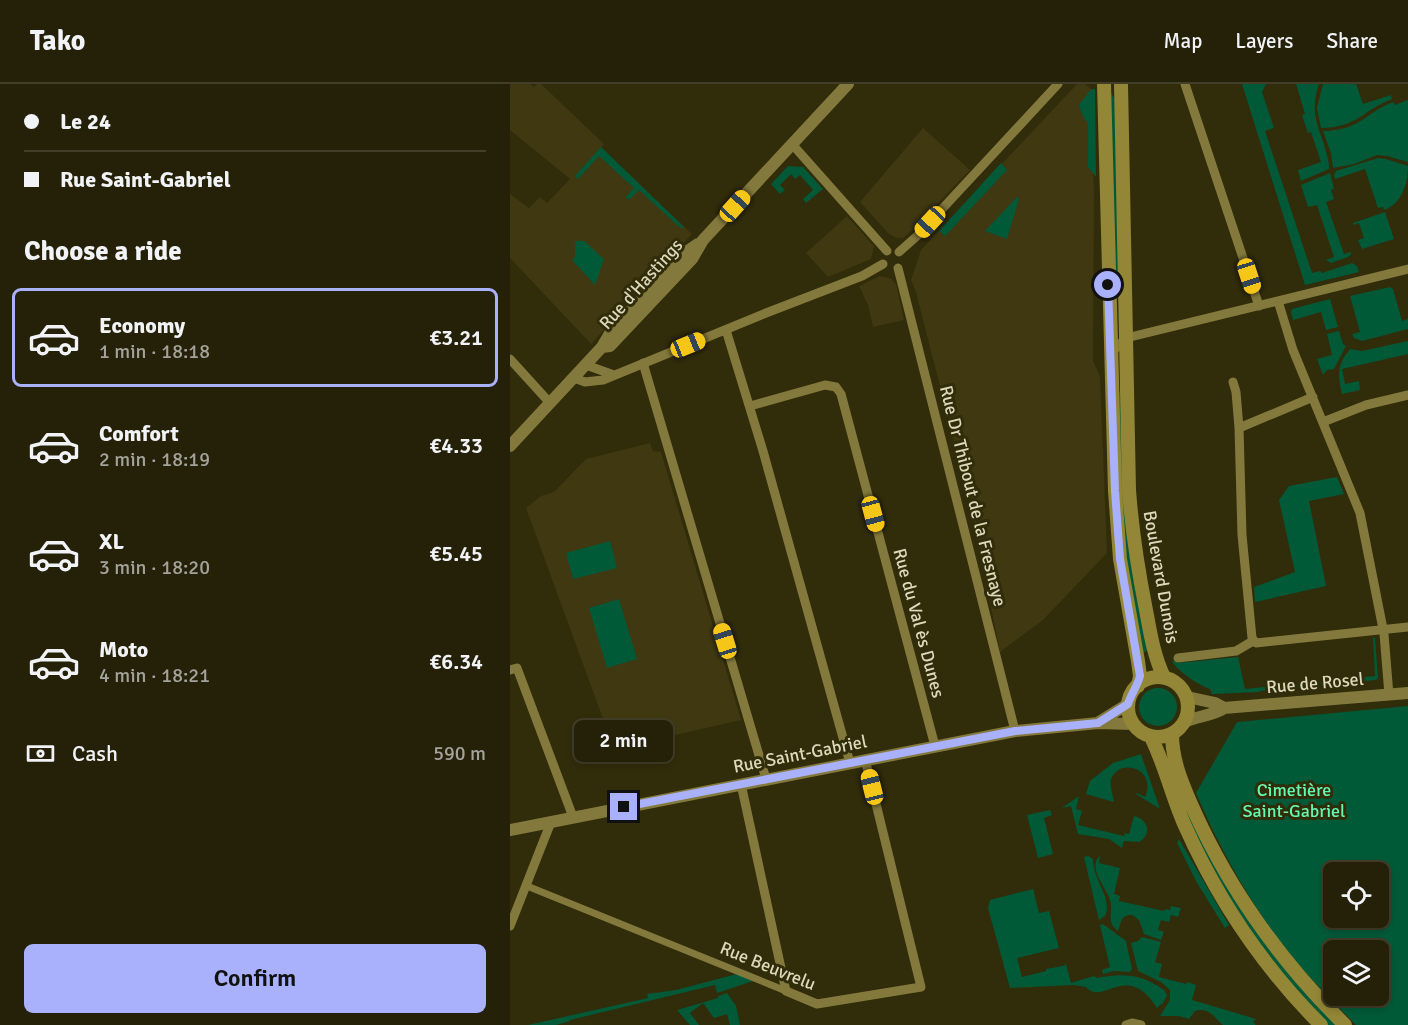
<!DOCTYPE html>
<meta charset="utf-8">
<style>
:root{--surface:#252108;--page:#312e16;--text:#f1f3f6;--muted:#a3a39c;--line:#423e29;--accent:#a9b0fc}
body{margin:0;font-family:Signika,sans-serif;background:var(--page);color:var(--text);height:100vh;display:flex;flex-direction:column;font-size:22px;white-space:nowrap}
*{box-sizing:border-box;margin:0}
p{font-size:20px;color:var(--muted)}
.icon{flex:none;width:33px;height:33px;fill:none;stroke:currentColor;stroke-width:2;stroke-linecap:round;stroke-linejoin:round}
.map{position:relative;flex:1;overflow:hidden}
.drawer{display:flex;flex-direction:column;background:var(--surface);width:510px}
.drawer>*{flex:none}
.banner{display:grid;align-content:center;height:132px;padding:0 24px;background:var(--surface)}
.fabs{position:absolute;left:813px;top:778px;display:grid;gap:12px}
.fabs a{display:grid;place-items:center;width:66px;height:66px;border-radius:9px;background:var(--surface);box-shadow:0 3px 9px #0003,0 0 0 2px var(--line);font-size:30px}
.end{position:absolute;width:27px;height:27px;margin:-14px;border:8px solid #a9b0fc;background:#111;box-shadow:0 0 0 3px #111}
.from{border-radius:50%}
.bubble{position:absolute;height:42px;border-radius:9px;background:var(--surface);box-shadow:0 3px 9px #0003,0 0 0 2px var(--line);font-size:20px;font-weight:600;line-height:42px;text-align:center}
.car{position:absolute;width:18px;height:36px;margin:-18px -9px;border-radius:8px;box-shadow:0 0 4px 2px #0007;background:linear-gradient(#f5c518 24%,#345 0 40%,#f5c518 0 76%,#345 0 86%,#f5c518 0)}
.banner b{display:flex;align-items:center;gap:21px;height:57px;font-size:22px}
.banner b+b{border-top:2px solid var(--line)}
.banner i{width:15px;height:15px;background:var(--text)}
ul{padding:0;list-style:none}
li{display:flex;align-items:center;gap:18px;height:99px;margin:0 12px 9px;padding:0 12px;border:3px solid transparent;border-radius:9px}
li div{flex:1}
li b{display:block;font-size:22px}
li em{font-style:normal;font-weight:600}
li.current{border-color:var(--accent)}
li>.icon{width:54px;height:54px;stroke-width:1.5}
h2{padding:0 24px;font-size:27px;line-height:72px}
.pay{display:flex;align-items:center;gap:15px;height:66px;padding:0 24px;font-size:22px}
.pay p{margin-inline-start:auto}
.button{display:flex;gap:12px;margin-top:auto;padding:12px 24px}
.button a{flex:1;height:69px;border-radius:9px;background:var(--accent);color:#111;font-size:24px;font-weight:600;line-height:69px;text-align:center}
header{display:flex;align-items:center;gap:36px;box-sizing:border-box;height:84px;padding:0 30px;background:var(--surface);border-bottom:2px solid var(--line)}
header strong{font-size:28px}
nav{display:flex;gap:33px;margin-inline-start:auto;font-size:21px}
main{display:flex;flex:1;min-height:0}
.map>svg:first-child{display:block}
</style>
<header>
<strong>Tako</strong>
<nav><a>Map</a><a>Layers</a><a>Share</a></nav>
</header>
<main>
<section class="drawer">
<div class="banner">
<b><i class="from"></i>Le 24</b>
<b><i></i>Rue Saint-Gabriel</b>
</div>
<h2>Choose a ride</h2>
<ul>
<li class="current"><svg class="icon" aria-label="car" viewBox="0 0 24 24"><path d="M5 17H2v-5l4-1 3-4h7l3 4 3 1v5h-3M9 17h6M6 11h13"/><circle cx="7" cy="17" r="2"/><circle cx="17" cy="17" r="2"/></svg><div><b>Economy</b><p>1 min · 18:18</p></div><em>€3.21</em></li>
<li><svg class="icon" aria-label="car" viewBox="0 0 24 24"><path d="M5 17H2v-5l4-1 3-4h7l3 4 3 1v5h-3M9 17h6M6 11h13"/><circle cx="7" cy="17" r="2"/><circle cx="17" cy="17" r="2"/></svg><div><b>Comfort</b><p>2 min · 18:19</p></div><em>€4.33</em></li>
<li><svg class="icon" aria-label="car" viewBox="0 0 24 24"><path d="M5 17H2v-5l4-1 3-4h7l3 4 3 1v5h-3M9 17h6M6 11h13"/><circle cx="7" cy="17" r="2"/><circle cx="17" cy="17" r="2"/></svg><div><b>XL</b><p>3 min · 18:20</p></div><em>€5.45</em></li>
<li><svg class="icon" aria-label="car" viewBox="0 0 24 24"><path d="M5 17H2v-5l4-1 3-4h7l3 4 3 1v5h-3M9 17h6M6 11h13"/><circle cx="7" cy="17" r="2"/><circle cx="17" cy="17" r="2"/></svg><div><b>Moto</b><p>4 min · 18:21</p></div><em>€6.34</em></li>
</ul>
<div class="pay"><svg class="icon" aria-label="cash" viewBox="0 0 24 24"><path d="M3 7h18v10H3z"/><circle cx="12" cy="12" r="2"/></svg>Cash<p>590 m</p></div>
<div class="button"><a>Confirm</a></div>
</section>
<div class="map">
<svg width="898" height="941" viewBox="0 0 898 941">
<rect width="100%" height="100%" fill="#312c0a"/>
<!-- built -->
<path fill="#3f3811" d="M0,0H20L24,3L27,0H31L94,60L91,64L182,150L81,260L0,174V110L19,124L30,113L37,119L60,95L0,46Z
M567,0H575L581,5L584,111L583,277L590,292L597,469L533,536L490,568L461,424L406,208L401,196L411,166Z
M413,44L460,86L400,148L393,154H387L379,150L350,118Z
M337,132L364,162L361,175L318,193L296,169Z
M370,192L380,194L386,200L394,236L363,243L358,221L349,202Z
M140,359L143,367L151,368L231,636L104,665L16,424L31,412L44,408L76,375Z"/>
<!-- green -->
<path fill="#005a38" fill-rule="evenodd" d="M732,0H756L752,8L764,44L755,47L802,189L810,187L812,189L842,179L847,182L849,188L795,201Z
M786,0H809C797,35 814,48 819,81V85L791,97L788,86L811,78L801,48L798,49L792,31L795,30Z
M813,0H846L853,20L881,11L882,15C851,27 849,43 811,44L807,24Z
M581,5H585L586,93L578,83V39L573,33L569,21Z
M600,8L605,15L609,206L604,207Z
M898,16V78L877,72L867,71L844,80L823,84L821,69L813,47C851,46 853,30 883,18L885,21Z
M91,63L174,143L172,144L167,141L129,106L120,115L115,114L124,104L89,72L68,95L65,92Z
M868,74L876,75L898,82C898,99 892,120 874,126L873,123L868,124L855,85L825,95L824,91L826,87Z
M491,79L497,86L435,152L429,147Z
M278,82L293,83L313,105L296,119L293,115L303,106L290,91L285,95L281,90L270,101L275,106L270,110L261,100Z
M820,89L824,105L821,106L824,115L816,118L834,170L841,168V170L838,173L821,179L816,176L824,173L807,121L798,123L791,101Z
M507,113L509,115L497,155L475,147Z
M875,128L884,155L852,165L848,156L854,154L849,139L843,141V139Z
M65,157H74L94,175L85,201L62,176L65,173Z
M880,203L883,205L892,237L898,235V245L852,257L844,254L842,250L850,248L840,212Z
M820,215L828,243L816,246L811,228L783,236L781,228L782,225Z
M829,247L833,260L836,262L824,285L817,286L813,291L807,275L822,271L817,250Z
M898,257V270L832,285L835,300L849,297L850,306L832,310C828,291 826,282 840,265L852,267Z
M606,308H612C614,396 613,480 640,565L631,570L616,487Z
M827,393L834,410L799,417L816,502L745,518L744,503L785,488L769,416L779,402Z
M100,457L107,484L63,495L56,469Z
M109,515L127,575L97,584L79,524Z
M863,554H865L868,594L866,596L797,602L767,607L766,605L750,607V608L702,610L700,605C690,602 667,587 662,577L666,576L667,579L728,573L735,605L865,592Z
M629 623a19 19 0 1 1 38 0a19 19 0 1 1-38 0Z
M898,622V941H846C816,911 785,880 761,845C731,803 706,756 686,709L727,638ZM824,789H868V834H824ZM824,867H868V912H824Z
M631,670L650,725L626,710L627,709L635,713C643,696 631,680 612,684C594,694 602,703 604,718L576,710L580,697L603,679Z
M661,678L688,743L830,941H818L770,888L718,815L672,725Z
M569,712L566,725L572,727L568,741L614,752L615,749L619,750L624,732C639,736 642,750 629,758L614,757L612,764L599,755L568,750L561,722L552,724Z
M540,726L542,731L534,734L543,770L528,774L517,731Z
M669,755L719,841L715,844L687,799L667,759Z
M590,771L589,779L610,784L604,810L610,812L609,817L654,827L656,825L660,826L661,822L671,824L668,833L661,831L659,838L651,836L648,846L654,848L651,856L634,850L629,836L622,831C609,831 612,839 608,847C595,837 604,828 600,816C596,802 577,785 590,771Z
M578,772L583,775C583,797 603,814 595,832L589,836L574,773Z
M523,805L529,829L539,827L549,864L507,874L512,893L536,887V885L553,882L556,880L561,899L584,892L587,894C614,889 631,890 654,906L657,911L653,919L647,924C617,876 593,923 576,903L563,901L500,904L478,824L480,816Z
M593,840L616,857L622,885L620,888L604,887L593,890L592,886L600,883L590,841Z
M632,853L651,858L645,878L652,880L649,893L676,900L677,898L686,901L682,916L746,935L743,938L746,941H713C704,933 698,923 685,927L679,935L669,932H650L660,916V906L651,898L628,887L621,859L628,857Z
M227,890L243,897L207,909L205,901L60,936V937L46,941H18L138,914L137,910L166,906Z
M217,909L226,922L230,941H220L217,930L204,934L193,919L180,929L189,941H180L167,926L208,914V912Z"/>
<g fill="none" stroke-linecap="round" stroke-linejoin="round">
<!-- pedestrian -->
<path stroke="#84793c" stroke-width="7" d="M17,802L276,907"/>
<!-- minor -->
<path stroke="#84793c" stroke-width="9" d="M675,0L749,222
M282,60L377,167
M389,168L407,152L548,0
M388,184L505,647
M768,217L783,266L850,429L874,550L879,611
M216,246L253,367L340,679
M601,269L616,254L898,185
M0,275L40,319
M133,279L256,695
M76,281L104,291
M64,294L75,298L93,296L256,229L352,192L373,180
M723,298L726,308L729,344
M803,313L729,344L732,451L742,554L746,559L898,543
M240,322L315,301L326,303L331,310L425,662
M813,338L856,321L898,311
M668,574L726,567L743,557
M0,586L7,584L63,733
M231,700L276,907L307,920L411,903L355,675
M0,842L41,738
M616,941L622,939L631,941"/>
<!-- tertiary -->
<path stroke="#84793c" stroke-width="12" d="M92,263L100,262L182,175L193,156L338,0
M0,362L92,263L102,246L175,169L188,160
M677,613L705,619L714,624
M589,638L618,620
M674,638C687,632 706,631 714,624L898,609
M0,746L505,647L588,639L623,640"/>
<!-- secondary -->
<path stroke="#938636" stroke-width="14" d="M594,0L605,407L610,475L628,577L630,592L628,602
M611,0L619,406C622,447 628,486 636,526C640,548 644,573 654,593
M618 623a30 30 0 1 1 60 0a30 30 0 1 1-60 0Z
M662,650C662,675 671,697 681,720C717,802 771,878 835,941
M641,653C655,681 662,713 675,742C708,816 754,884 811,941"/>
</g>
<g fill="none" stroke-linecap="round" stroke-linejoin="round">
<!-- route -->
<path stroke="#a9b0fc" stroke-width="8" d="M114,723L505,647L588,639L618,620C621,610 627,603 630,592L610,475L605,407L598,201"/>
</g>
<g text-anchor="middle" stroke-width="6" stroke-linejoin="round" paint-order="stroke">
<!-- street labels -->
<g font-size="18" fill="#ded9ba" stroke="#312c0a">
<text transform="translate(131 200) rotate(-48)" y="6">Rue d'Hastings</text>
<text transform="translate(463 412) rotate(76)" y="6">Rue Dr Thibout de la Fresnaye</text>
<text transform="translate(651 493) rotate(80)" y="6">Boulevard Dunois</text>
<text transform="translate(409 539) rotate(75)" y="6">Rue du Val ès Dunes</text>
<text transform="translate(805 599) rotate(-5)" y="6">Rue de Rosel</text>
<text transform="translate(290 670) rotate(-11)" y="6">Rue Saint-Gabriel</text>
<text transform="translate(258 882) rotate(22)" y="6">Rue Beuvrelu</text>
</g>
<!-- park labels -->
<g font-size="18" fill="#64f9b2" stroke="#312c0a">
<text x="784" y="712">Cimetière<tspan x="784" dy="21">Saint-Gabriel</tspan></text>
</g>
</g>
</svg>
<div class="fabs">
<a><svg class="icon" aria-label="locate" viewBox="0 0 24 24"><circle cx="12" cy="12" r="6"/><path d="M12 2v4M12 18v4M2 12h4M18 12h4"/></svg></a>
<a><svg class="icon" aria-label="layers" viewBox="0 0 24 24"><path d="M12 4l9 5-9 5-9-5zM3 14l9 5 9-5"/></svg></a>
</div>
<i class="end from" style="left:598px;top:201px"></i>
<i class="end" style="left:114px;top:723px"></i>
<div class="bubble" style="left:64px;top:636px;width:99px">2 min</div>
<i class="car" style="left:225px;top:122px;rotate:42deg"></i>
<i class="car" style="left:420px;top:138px;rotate:223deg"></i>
<i class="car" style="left:739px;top:192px;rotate:162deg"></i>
<i class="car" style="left:178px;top:261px;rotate:68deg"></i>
<i class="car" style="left:363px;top:430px;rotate:165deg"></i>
<i class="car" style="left:215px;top:557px;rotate:343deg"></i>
<i class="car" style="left:362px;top:703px;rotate:346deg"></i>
</div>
</main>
